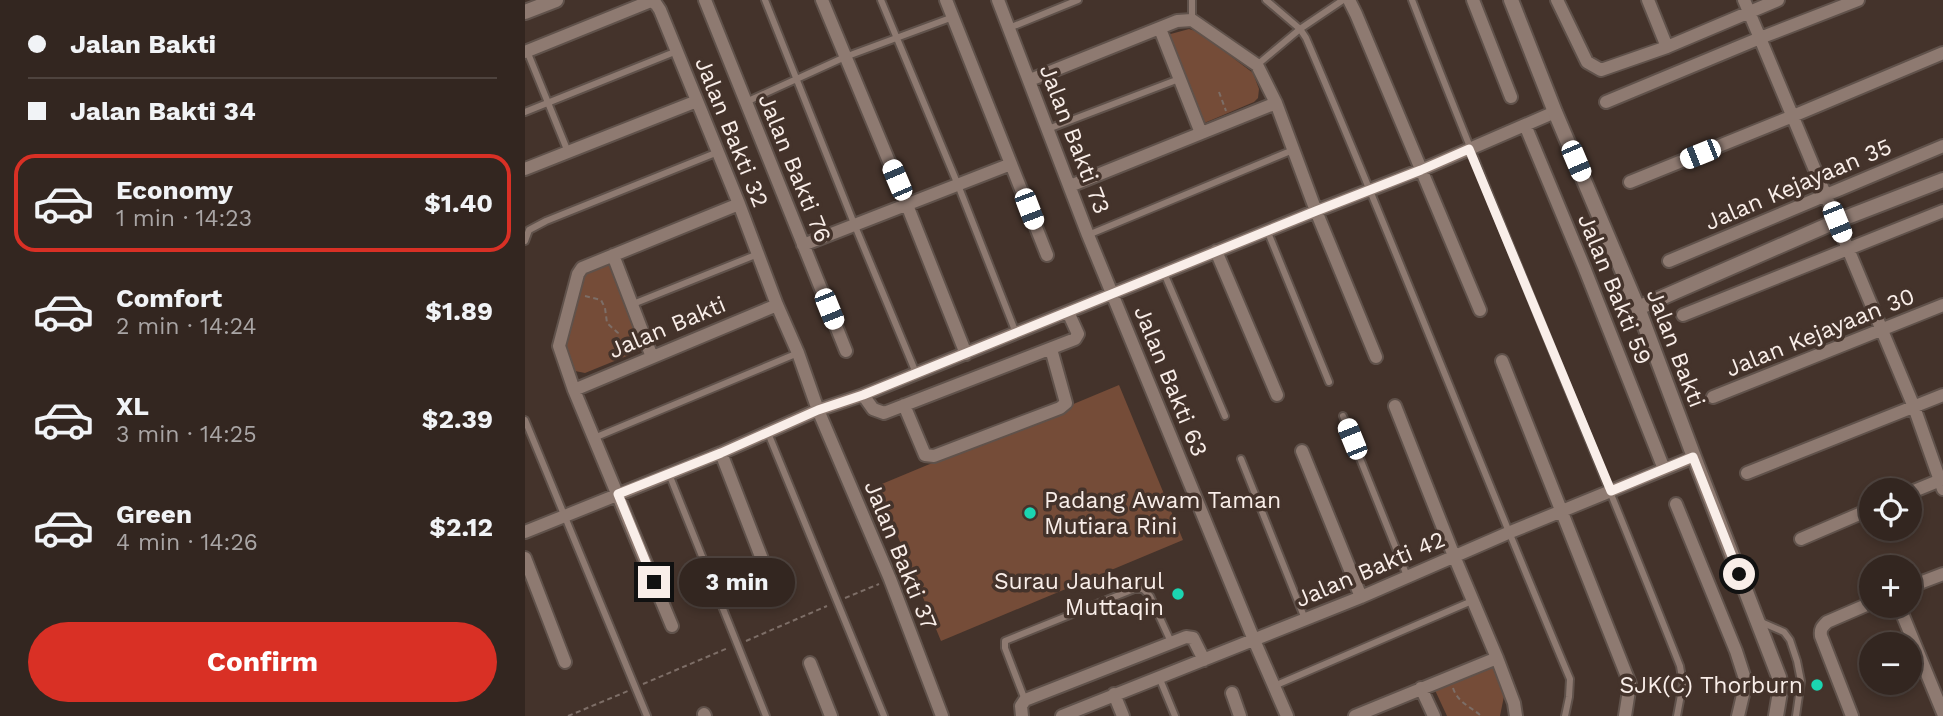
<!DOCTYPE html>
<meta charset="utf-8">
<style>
:root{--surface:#332620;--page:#3b2e29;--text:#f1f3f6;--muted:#a9a5a5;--line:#4e433e;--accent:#d93025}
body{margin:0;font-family:"Work Sans",sans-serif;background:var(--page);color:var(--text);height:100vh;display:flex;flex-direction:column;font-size:26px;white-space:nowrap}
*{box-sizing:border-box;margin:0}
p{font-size:23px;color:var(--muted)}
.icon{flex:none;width:38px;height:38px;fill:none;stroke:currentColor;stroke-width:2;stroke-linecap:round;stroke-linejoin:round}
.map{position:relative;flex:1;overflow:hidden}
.sheet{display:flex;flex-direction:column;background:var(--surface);width:525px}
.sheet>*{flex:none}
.hud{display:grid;align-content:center;height:154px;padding:0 28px;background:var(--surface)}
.fabs{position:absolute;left:1334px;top:478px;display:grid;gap:14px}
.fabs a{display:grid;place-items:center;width:63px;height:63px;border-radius:50%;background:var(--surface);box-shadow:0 4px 10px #0003,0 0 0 2px var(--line);font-size:35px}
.end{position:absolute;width:32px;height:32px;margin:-16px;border:9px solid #f9eee9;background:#111;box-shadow:0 0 0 4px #111}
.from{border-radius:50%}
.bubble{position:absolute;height:49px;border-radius:24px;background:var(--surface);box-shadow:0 4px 10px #0003,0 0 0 2px var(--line);font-size:23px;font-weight:700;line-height:49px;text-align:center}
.car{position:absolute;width:21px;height:42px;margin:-21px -10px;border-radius:9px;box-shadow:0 0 5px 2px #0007;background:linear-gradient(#fff 24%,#345 0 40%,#fff 0 76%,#345 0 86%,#fff 0)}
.hud b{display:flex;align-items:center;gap:24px;height:66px;font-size:26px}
.hud b+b{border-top:2px solid var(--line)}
.hud i{width:18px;height:18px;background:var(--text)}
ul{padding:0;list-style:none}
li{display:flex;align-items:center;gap:21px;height:98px;margin:0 14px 10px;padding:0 14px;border:4px solid transparent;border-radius:21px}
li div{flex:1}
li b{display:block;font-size:26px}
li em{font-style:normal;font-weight:700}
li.active{border-color:var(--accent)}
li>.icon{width:63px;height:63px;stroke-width:1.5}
.button{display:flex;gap:14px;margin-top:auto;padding:14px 28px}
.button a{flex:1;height:80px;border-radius:42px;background:var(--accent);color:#fff;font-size:28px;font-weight:700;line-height:80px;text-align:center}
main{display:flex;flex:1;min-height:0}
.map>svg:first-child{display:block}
</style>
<main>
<section class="sheet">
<div class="hud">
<b><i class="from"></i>Jalan Bakti</b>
<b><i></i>Jalan Bakti 34</b>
</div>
<ul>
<li class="active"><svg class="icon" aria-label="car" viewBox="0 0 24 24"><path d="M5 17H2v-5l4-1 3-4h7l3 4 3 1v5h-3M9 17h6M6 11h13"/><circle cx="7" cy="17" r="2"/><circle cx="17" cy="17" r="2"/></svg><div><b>Economy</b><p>1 min · 14:23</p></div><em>$1.40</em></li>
<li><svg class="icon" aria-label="car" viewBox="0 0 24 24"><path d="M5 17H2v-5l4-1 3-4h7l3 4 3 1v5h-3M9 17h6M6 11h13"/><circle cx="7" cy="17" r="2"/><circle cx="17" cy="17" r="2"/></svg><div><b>Comfort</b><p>2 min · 14:24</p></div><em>$1.89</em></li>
<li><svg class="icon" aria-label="car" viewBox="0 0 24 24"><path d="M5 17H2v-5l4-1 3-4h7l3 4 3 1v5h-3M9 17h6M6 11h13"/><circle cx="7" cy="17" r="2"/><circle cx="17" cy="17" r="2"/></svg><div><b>XL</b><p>3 min · 14:25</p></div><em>$2.39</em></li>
<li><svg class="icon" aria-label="car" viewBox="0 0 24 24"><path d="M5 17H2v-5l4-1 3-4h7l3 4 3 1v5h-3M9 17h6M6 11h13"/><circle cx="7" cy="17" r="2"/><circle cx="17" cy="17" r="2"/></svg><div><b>Green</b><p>4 min · 14:26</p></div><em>$2.12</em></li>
</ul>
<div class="button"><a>Confirm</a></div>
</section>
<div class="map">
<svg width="1418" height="716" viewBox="0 0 1418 716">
<rect width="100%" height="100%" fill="#44332b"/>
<!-- green -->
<path fill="#754c38" d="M664,29L674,32L728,73L734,89L733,98L729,102L677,124L642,35Z
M87,263L119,349L60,373L50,371L39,348L56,276Z
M594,385L658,540L416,641L352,486Z
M968,664L979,696L975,716H922L909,688Z"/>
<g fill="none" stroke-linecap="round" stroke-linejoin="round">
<defs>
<path id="service" d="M240,0L330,226L391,373
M356,0L433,185L491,333
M667,0V19
M741,0L775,29L781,38C872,250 955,466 1045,679L1044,697L1040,716
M887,0C973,223 1067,443 1155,666L1158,684L1152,716
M484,28L553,0
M2,51L43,152
M732,65L775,29L818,0
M221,102L320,57L428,17
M0,112L152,51
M523,129L654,79
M742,230L804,382
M563,235L768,150
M0,241L4,230L21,221L193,152
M639,273L700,416
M108,304L233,254
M818,416L882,576
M0,420L122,716
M243,433L359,716
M69,438L273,353
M716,459L780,619
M144,474L241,716
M1236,622L1259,632L1265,640L1272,661L1276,681L1271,716
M634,677L650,716
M749,686L947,601
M500,700L480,648V641L609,589H618L625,596L646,642"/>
<path id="minor" d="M180,0L321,351
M297,0L382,205L441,354
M421,0L522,255
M473,0L563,235L729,640L762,716
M824,0L831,14L955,310
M948,0L986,97
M1032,0L1062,62L1076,70L1142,47L1253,0
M1123,0L1142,47
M1219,0L1389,407L1418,489
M635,29L676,133
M0,52L126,1L131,4L135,10L214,204L252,305L273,353L293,410L365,579L417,716
M505,80L652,21L667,20L732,65L751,103L791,211L851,357
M1081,102L1235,38L1333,0
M1000,125L1059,267L1139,469
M0,169L172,101
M1105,182L1268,116L1418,53
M545,186L751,103
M278,245L486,164
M691,251L752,395
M88,255L127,357
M1144,261L1418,146
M1158,315L1418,211
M977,361L1105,684L1100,716
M49,390L252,305
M338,395L348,409L359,413L550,339L553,334L543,312
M1188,397L1418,305
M379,405L400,455L409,456L535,408L541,403L526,349
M870,406L929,556L972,658L989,703L991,716
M777,451L836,597
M196,453L252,598
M1222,473L1418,395
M1384,493L1418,479
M1151,504L1211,651L1221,682L1213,716
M0,532L196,453L293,410L338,395L791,211L896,170L1030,112
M1276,539L1346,509
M0,558L40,662
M1384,587L1418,574
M1374,606L1418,713
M147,626L49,390L34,346L53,274L57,268L214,204
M285,663L306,716
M896,688L909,716
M707,693L715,716
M589,694L598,716
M179,714L180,716
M497,716L496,706L500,700L661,637L668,638L679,660
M537,716L836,597L983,533L1169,457
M830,716L972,658
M1327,716L1296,636C1295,629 1297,627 1302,622L1346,603"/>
<path id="tertiary" d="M986,0L1030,112L1113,308L1169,457L1254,677L1256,686L1251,716
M0,12L31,0
M1113,308L1312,221L1418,180"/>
</defs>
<!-- service casing -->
<use href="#service" stroke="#60524b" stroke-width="10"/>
<!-- minor casing -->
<use href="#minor" stroke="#60524b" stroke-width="16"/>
<!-- tertiary casing -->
<use href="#tertiary" stroke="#60524b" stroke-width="18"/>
<!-- path -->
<path stroke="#7d6e67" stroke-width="2" stroke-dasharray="5 3.5" stroke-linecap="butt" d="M694,92L701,111
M60,296L76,300L80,308L82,323L93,333L92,351L95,358
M320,598L354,584
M221,641L302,606
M118,684L203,648
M928,688C933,703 945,706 956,716
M43,716L103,691"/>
<!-- service -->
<use href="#service" stroke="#8e7a71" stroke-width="6"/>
<!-- minor -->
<use href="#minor" stroke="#8e7a71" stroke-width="12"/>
<!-- tertiary -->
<use href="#tertiary" stroke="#8e7a71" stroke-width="14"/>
</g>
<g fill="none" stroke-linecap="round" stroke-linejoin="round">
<!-- route -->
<path stroke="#f9eee9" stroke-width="9" d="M129,582L93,494L196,453L293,410L338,395L791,211L896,170L944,149L1086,491L1168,457L1214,574"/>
</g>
<!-- markers -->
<g fill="#1bd5b1" stroke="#44332b" stroke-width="2.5">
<circle cx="505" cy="513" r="7"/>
<circle cx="653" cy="594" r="7"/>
<circle cx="1292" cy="685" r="7"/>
</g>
<g text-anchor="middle" stroke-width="7" stroke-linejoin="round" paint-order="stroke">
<!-- street labels -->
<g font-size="23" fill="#f9eee9" stroke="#44332b">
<text transform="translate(207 132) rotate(68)" y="8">Jalan Bakti 32</text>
<text transform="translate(550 139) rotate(69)" y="8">Jalan Bakti 73</text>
<text transform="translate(270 168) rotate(68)" y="8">Jalan Bakti 76</text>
<text transform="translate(1273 184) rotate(-23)" y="8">Jalan Kejayaan 35</text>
<text transform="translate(1090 289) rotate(68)" y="8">Jalan Bakti 59</text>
<text transform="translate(142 327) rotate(-23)" y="8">Jalan Bakti</text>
<text transform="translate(1295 332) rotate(-22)" y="8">Jalan Kejayaan 30</text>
<text transform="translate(1151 348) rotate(69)" y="8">Jalan Bakti</text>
<text transform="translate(646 381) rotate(68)" y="8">Jalan Bakti 63</text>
<text transform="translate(376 555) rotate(68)" y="8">Jalan Bakti 37</text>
<text transform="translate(845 569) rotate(-23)" y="8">Jalan Bakti 42</text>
</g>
<!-- poi labels -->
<g font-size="23" fill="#f9eee9" stroke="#44332b" text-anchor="end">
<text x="519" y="508" text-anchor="start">Padang Awam Taman<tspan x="519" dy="26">Mutiara Rini</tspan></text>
<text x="639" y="589">Surau Jauharul<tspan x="639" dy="26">Muttaqin</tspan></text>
<text x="1278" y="693">SJK(C) Thorburn</text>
</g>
</g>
</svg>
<div class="fabs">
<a><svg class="icon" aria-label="locate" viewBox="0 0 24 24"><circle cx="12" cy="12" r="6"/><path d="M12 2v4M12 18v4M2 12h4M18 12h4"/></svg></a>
<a>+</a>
<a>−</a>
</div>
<i class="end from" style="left:1214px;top:574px"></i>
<i class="end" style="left:129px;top:582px"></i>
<div class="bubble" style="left:154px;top:558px;width:116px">3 min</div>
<i class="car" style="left:1175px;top:154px;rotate:248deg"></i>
<i class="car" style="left:1051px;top:161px;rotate:157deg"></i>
<i class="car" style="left:372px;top:180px;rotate:337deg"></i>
<i class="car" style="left:504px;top:209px;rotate:159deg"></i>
<i class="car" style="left:1312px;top:222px;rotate:158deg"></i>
<i class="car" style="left:304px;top:309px;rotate:158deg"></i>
<i class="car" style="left:827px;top:439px;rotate:338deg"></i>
</div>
</main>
